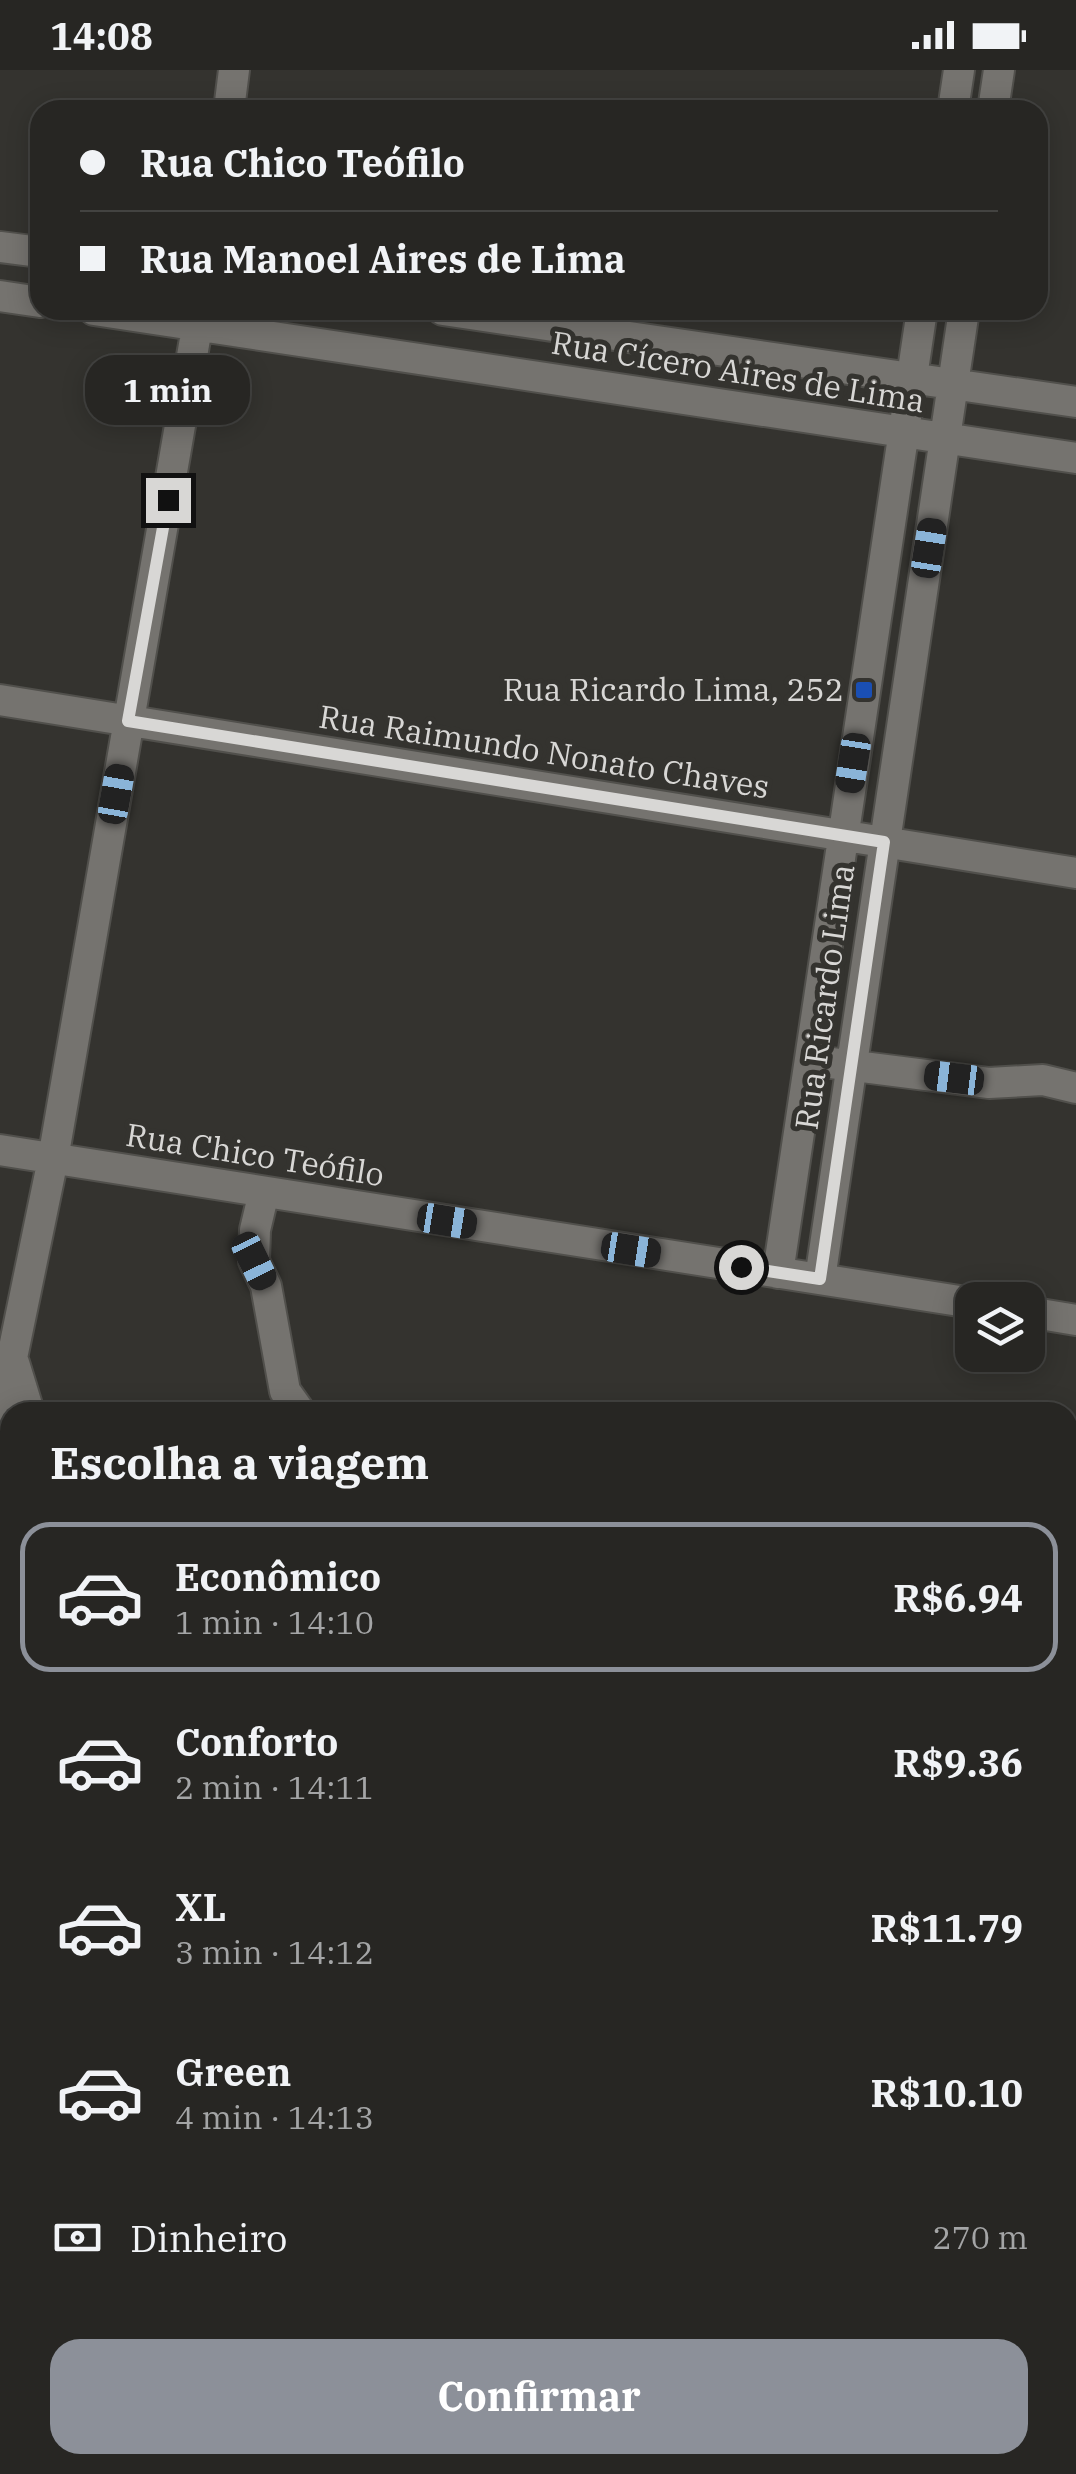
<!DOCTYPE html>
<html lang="pt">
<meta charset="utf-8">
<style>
:root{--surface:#272623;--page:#2f2e2b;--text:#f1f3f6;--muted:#a4a5a6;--line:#434341;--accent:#8c9099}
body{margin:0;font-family:"IBM Plex Serif",serif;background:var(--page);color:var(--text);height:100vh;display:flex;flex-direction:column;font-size:38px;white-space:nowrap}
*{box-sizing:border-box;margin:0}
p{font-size:32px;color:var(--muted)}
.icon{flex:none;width:55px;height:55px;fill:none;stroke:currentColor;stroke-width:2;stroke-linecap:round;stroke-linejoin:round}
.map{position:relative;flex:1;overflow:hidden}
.details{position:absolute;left:0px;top:1332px;width:1078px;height:1072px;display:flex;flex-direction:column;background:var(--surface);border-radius:30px 30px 0 0;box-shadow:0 5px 25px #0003,0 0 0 2px var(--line)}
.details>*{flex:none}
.banner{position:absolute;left:30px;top:30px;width:1018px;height:220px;border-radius:30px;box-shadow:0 5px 25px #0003,0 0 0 2px var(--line);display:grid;align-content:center;height:220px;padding:0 50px;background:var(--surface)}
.buttons{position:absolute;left:955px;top:1212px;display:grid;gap:20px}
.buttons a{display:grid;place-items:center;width:90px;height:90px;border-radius:20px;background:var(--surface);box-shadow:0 5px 25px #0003,0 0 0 2px var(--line);font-size:50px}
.end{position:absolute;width:45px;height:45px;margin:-22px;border:12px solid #d8d7d5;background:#111;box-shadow:0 0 0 5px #111}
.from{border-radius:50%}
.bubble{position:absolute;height:70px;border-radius:30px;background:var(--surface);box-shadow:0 5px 25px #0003,0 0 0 2px var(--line);font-size:32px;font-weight:800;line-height:70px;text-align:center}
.car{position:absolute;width:30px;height:60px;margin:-30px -15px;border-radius:12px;box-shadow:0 0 8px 2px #0007;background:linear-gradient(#222 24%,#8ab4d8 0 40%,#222 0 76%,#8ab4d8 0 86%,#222 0)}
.banner b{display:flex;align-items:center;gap:35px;height:95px;font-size:38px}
.banner b+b{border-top:2px solid var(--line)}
.banner i{width:25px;height:25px;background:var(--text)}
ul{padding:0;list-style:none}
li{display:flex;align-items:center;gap:30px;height:150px;margin:0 20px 15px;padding:0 30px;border:5px solid transparent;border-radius:30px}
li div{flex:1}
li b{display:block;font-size:38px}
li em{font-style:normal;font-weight:800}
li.on{border-color:var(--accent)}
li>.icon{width:90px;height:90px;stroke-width:1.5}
h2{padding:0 50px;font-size:45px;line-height:120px}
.pay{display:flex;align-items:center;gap:25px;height:110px;padding:0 50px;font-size:38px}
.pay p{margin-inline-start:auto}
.button{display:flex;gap:20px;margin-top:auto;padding:20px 50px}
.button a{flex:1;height:115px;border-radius:30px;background:var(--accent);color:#fff;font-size:40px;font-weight:800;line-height:115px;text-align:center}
.status{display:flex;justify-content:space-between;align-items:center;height:70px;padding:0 50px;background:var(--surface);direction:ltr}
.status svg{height:28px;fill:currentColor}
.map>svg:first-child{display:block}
</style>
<div class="status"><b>14:08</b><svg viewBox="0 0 49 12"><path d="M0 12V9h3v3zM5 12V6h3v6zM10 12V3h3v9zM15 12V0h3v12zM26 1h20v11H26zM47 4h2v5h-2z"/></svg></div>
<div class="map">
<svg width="1076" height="2404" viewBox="0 0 1076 2404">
<defs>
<pattern id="grass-tufts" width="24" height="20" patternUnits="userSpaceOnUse" patternTransform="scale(2.5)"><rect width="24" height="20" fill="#4a5d39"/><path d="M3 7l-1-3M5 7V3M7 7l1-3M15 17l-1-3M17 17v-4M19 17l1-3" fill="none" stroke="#637455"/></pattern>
</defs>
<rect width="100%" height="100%" fill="#34332f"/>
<!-- grass -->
<path fill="url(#grass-tufts)" d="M1068,1517L1076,1519V1569L1068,1567Z"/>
<!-- building -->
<path fill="#675628" d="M0,1564L10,1565V1732L2,1777Z
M0,1963L10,1964V2295L0,2294Z"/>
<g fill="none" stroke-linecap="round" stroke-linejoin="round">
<defs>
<path id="street" d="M229,40L234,0
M953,40L959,0
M993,40L999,0
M0,177L40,182
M0,226L40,232
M94,240L1076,388
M443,240L1076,332
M0,630L1076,803
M831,993L989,1013L1043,1010L1076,1018
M0,1080L972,1233
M264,1122L255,1160L254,1191L266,1216L285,1321L300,1342
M778,1203L922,240
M820,1209L964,240
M1028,1242L1076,1250
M14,1293L29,1342
M0,1346L53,1089L200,240
M1068,1490L1076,1491
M1068,1595L1076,1596
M1068,1789L1076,1788
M0,1884L10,1883
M1068,1918L1076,1919
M1068,2076L1076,2077
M0,2365L10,2366
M195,2395L254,2404
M104,2404L106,2395
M621,2404L623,2395"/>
</defs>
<!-- street casing -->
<use href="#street" stroke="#51504c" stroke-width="34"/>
<!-- street -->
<use href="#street" stroke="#75736f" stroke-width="30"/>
</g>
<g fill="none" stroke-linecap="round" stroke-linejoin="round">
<!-- route -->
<path stroke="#d8d7d5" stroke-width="12" d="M168,430L128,651L884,772L820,1209L741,1197"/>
</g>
<!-- markers -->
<rect fill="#1a4fb4" stroke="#34332f" stroke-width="4" x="854" y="610" width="20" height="20" rx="5"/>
<g text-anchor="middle" stroke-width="10" stroke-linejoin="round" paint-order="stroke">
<!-- street labels -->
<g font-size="32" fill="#d8d7d5" stroke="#34332f">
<text transform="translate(738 302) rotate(9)" y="11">Rua Cícero Aires de Lima</text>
<text transform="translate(544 682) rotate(9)" y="11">Rua Raimundo Nonato Chaves</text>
<text transform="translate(825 927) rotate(-82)" y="11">Rua Ricardo Lima</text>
<text transform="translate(255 1085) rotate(9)" y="11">Rua Chico Teófilo</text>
</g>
<!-- poi labels -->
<g font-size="32" fill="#d8d7d5" stroke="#34332f" text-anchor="end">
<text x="844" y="631">Rua Ricardo Lima, 252</text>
</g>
</g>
</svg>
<div class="buttons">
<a><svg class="icon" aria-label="layers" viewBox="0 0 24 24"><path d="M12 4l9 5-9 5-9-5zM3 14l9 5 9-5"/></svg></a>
</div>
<i class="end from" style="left:741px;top:1197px"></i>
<i class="end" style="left:168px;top:430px"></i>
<div class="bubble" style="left:85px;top:285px;width:165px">1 min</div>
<i class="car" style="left:929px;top:478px;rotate:9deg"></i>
<i class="car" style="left:853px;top:693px;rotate:189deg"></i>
<i class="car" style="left:116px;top:724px;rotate:10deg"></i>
<i class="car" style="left:954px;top:1008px;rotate:277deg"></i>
<i class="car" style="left:447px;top:1151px;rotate:99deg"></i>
<i class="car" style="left:631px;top:1180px;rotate:99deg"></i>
<i class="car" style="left:254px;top:1191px;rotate:154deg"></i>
<div class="banner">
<b><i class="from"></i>Rua Chico Teófilo</b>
<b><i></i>Rua Manoel Aires de Lima</b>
</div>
<section class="details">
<h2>Escolha a viagem</h2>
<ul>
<li class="on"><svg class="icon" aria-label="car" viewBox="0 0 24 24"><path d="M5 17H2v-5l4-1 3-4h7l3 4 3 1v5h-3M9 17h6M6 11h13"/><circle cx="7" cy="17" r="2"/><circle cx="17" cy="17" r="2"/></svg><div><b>Econômico</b><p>1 min · 14:10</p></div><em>R$6.94</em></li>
<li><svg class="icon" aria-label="car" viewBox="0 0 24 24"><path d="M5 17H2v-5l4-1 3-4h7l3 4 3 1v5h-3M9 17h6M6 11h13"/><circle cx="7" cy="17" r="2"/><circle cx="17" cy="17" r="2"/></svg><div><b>Conforto</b><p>2 min · 14:11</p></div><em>R$9.36</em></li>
<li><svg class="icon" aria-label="car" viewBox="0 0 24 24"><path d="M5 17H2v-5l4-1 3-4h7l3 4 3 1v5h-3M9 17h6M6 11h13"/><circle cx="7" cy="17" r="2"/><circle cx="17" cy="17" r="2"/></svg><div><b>XL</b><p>3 min · 14:12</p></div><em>R$11.79</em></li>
<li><svg class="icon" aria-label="car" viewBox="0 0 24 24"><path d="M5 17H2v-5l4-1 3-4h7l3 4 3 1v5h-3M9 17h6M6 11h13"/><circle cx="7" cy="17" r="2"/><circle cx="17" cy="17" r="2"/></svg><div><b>Green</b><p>4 min · 14:13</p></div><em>R$10.10</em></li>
</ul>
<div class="pay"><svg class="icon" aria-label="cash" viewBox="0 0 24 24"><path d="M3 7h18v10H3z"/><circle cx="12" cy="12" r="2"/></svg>Dinheiro<p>270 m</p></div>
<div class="button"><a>Confirmar</a></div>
</section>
</div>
